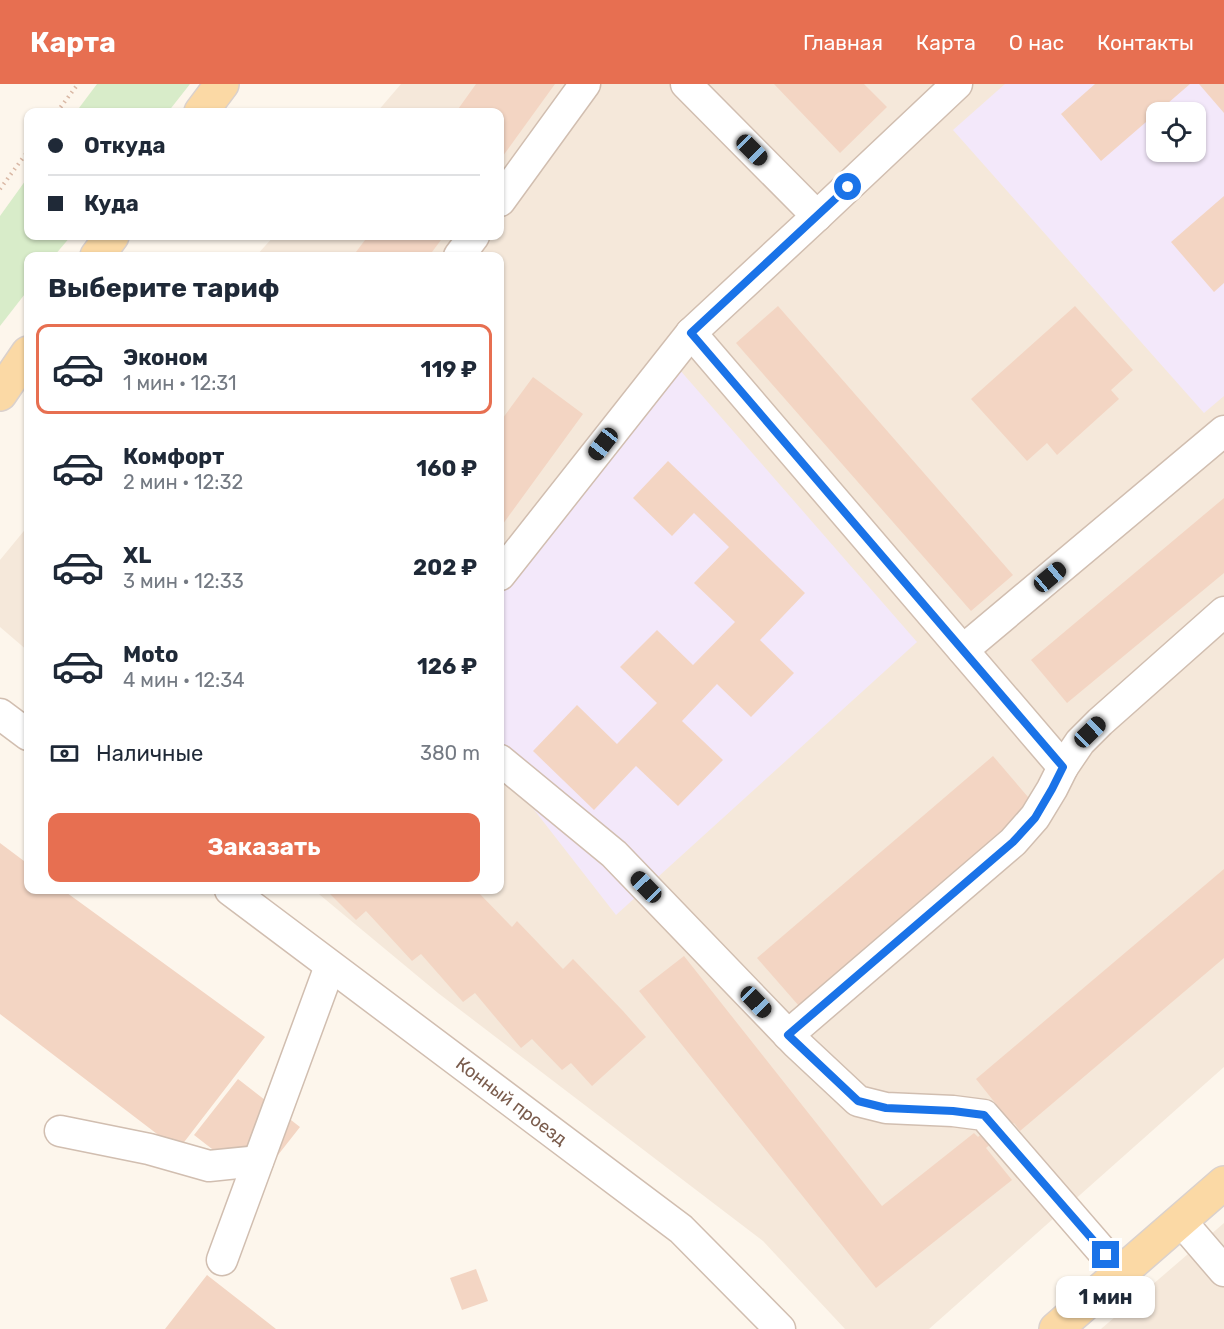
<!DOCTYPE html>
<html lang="ru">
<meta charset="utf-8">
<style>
:root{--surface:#fff;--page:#f6f6f7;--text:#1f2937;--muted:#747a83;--line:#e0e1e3;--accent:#e76f51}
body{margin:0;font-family:Rubik,sans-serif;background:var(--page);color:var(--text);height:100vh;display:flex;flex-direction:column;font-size:22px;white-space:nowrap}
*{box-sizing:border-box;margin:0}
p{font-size:20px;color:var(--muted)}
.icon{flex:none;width:33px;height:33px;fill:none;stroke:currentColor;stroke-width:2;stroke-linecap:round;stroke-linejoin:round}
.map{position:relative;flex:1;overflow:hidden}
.drawer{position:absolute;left:24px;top:168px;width:480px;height:642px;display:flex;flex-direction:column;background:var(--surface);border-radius:12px;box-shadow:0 2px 4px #0004}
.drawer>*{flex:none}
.top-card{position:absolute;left:24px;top:24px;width:480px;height:132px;border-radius:12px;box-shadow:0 2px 4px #0004;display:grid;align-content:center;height:132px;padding:0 24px;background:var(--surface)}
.fabs{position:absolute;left:1146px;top:18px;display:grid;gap:12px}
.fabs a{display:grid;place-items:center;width:60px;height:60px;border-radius:12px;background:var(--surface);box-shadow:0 2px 4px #0004;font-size:30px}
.end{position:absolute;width:27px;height:27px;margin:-14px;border:8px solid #1a73e8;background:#fff;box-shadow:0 0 0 3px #fff}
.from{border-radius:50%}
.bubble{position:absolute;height:42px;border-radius:12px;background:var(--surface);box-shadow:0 2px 4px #0004;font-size:20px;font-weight:700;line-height:42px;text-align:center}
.car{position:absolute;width:18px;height:36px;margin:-18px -9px;border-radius:8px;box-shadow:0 0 4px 2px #0007;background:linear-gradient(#222 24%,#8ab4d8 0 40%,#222 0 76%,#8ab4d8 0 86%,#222 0)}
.top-card b{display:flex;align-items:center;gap:21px;height:57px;font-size:22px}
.top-card b+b{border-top:2px solid var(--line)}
.top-card i{width:15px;height:15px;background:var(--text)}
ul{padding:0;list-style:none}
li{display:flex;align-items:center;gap:18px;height:90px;margin:0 12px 9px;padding:0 12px;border:3px solid transparent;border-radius:12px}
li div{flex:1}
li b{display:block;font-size:22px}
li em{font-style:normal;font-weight:700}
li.active{border-color:var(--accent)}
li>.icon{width:54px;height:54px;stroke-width:1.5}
h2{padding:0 24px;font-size:27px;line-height:72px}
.pay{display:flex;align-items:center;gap:15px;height:66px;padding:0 24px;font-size:22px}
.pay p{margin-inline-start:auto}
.button{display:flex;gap:12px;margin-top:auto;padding:12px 24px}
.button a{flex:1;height:69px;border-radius:12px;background:var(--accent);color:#fff;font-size:24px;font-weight:700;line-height:69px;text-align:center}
header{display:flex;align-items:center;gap:36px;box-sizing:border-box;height:84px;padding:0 30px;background:var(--accent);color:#fff}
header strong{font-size:28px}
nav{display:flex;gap:33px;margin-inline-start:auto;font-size:21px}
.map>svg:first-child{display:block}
</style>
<header>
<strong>Карта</strong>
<nav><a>Главная</a><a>Карта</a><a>О нас</a><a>Контакты</a></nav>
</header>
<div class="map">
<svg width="1224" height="1245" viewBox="0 0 1224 1245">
<rect width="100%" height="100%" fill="#fdf6ec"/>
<!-- residential -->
<path fill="#f5e8da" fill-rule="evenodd" d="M401,0H1224V983L929,1245H845L763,1157L438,909L314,806H500V172H256L274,152H500V28H377ZM1156,28H1196V68H1156Z
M28,442V567L0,543V476Z
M1224,1139V1245H1101Z"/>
<!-- education -->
<path fill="#f3e8fa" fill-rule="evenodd" d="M1005,0H1224V312L1204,329L953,46ZM1156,28H1196V68H1156Z
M665,269L917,558L616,831L500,682V496Z"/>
<!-- green -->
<path fill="#d8ecc9" d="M97,0H190L168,28H76Z
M28,93V152H71L54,172H28V206L0,242V132Z"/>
<!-- building -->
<path fill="#f3d5c3" d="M476,0H555L500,76V28H456Z
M774,0H864L887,23L840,69Z
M1095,0H1190L1101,77L1061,30Z
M1199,0H1224V29Z
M1224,112V199L1214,208L1171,158Z
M368,152H444L429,172H353Z
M778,222L1013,491L971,527L736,259Z
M1075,222L1133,286L1111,306L1119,315L1057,371L1047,359L1027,377L971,315Z
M533,293L583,330L500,444V338Z
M668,377L805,509L760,556L794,589L751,633L717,600L682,637L723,676L678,722L636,682L594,726L533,667L577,621L617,660L657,619L620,583L657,546L693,581L735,538L694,499L729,463L694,429L672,452L633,414Z
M1224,414V489L1067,619L1031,576Z
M993,672L1034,720L799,922L757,874Z
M0,759L28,780V806H63L265,953L178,1066L0,930Z
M1224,785V874L1020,1047L1014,1039L986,1064L1012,1096L876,1204L639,907L684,872L882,1122L974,1049L978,1053L1004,1030L976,995Z
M326,806H476L512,843L517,837L563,885L573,875L623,927L646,953L592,1002L571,979L562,986L532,955L521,964L475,909L463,918L421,870L412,877L366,827L356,836Z
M238,995L300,1043L256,1099L194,1051Z
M476,1185L488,1217L462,1226L450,1194Z
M207,1191L276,1245H165Z"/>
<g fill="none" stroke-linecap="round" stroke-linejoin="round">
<defs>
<g id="minor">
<path d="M686,0L817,132"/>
<path d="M500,117L585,0"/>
<path d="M459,172L474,152"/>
<path d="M691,249L1063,683"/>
<path d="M500,491L691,249L817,132L957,0"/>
<path d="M963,566L1224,347"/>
<path d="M0,630L28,651"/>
<path d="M500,676L614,770L797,960L858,1017L886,1024L953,1027L984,1031L1121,1189"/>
<path id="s1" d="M230,806L681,1145L780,1245"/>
<path d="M788,951L1013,758L1035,733L1052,705L1063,683L1080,658L1100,638L1224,528"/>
<path d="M60,1047L149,1065L209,1082L258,1077"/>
<path d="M1181,1137L1224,1187"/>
<path d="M222,1176L330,882"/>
</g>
<path id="major" d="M201,28L222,0
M97,172L112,152
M0,310L28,269
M1056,1245L1224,1099"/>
</defs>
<!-- minor casing -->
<use href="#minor" stroke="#d1beb0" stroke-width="33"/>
<!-- major casing -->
<use href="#major" stroke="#dad1cd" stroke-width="36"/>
<!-- path -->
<path stroke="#d9b8a5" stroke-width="4" stroke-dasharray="1.5 4.5" stroke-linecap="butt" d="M57,28L78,0
M0,105L28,67"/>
<!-- minor -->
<use href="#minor" stroke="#fff" stroke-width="30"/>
<!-- major -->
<use href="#major" stroke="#fbd9a5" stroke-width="33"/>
</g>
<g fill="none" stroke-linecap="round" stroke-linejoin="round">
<!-- route -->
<path stroke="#1a73e8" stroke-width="8" d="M848,103L691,249L1063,683L1052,705L1035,734L1013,758L788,951L858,1017L886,1024L953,1027L984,1031L1106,1171"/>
</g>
<g text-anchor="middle" stroke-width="6" stroke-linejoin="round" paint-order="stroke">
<!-- street labels -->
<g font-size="18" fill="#7a5c4d" stroke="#fffaf3">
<text dy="6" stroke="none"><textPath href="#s1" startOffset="352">Конный проезд</textPath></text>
</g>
</g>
</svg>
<div class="fabs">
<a><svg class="icon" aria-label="locate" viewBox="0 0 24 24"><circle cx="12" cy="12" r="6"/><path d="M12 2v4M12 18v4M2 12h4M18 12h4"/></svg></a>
</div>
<i class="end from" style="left:848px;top:103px"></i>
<i class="end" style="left:1106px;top:1171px"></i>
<div class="bubble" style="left:1056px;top:1192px;width:99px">1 мин</div>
<i class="car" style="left:752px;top:66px;rotate:135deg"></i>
<i class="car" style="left:603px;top:360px;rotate:218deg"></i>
<i class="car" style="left:1050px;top:493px;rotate:50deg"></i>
<i class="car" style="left:1090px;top:648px;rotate:46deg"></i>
<i class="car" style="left:646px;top:803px;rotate:316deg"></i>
<i class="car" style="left:756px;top:918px;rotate:136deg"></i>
<div class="top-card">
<b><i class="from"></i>Откуда</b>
<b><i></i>Куда</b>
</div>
<section class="drawer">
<h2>Выберите тариф</h2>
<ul>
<li class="active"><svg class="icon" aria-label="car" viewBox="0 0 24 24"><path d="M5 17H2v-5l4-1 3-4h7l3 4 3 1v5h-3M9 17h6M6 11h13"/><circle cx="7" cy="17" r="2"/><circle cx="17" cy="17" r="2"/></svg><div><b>Эконом</b><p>1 мин · 12:31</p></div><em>119 ₽</em></li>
<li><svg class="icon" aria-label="car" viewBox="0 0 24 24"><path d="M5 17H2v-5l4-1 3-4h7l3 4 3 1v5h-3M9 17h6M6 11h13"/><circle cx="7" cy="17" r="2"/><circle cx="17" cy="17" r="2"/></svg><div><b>Комфорт</b><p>2 мин · 12:32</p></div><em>160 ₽</em></li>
<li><svg class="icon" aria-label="car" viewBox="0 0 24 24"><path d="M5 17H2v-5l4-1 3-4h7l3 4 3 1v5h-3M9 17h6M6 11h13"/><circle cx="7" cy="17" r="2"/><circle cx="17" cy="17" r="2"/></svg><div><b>XL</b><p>3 мин · 12:33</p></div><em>202 ₽</em></li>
<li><svg class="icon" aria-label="car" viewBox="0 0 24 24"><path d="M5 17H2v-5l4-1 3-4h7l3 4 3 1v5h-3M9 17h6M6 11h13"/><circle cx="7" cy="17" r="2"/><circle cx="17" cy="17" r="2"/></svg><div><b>Moto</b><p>4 мин · 12:34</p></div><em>126 ₽</em></li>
</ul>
<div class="pay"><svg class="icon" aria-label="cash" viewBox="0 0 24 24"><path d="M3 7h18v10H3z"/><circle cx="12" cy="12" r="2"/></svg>Наличные<p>380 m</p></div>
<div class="button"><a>Заказать</a></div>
</section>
</div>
